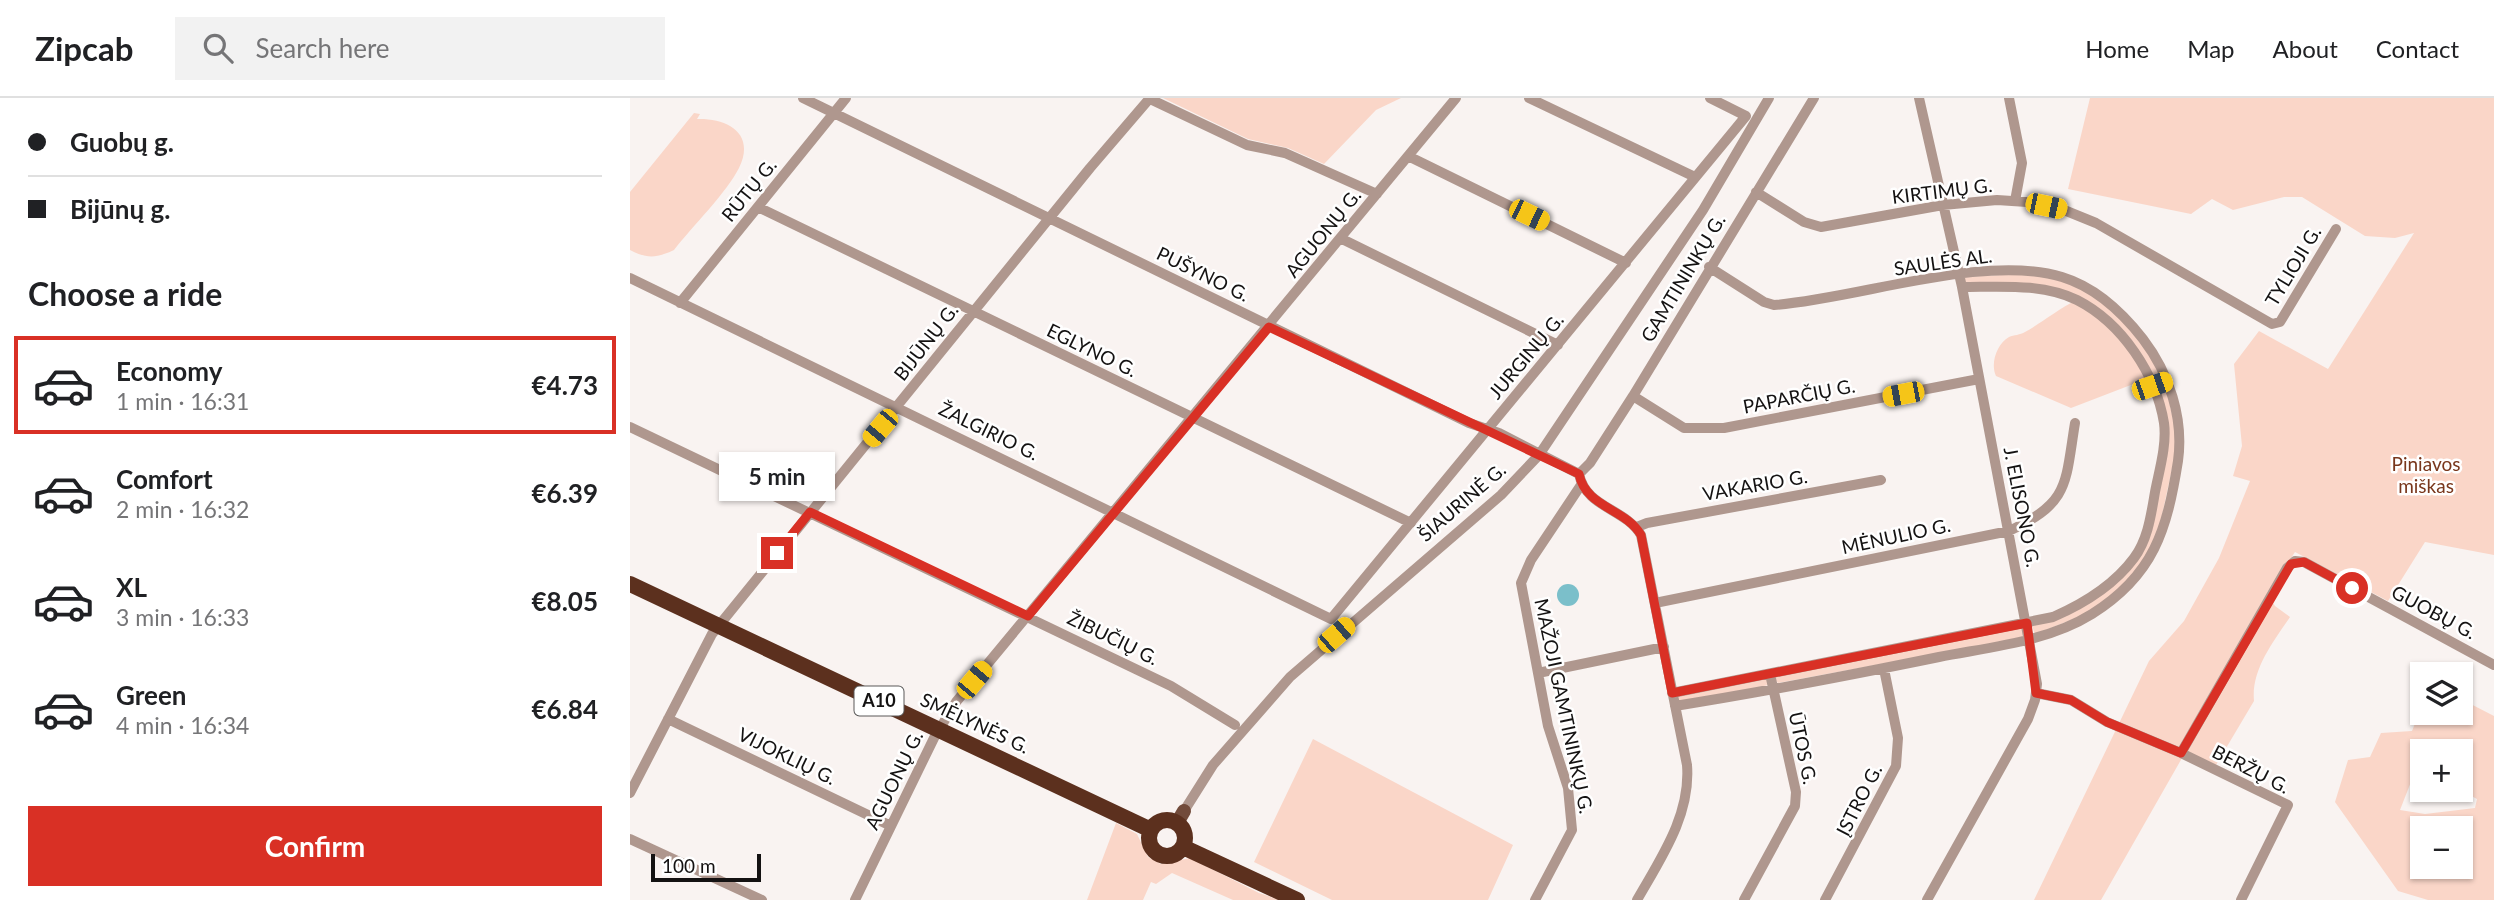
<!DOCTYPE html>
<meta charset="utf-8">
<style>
:root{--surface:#fff;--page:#f2f2f2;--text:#202124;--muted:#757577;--line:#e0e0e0;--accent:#d93025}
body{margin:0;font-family:Lato,sans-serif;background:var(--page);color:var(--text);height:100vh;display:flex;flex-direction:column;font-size:26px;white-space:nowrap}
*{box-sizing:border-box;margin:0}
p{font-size:23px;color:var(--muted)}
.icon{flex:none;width:38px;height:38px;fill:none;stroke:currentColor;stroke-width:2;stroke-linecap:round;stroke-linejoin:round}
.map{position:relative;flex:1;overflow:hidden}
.side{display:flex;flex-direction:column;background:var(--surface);width:630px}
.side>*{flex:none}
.top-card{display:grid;align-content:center;height:154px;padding:0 28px;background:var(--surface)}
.controls{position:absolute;left:1780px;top:564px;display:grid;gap:14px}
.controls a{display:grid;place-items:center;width:63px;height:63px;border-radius:0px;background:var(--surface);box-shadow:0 2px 5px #0004;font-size:35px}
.scale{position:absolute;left:21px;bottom:18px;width:110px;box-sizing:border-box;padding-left:7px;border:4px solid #141212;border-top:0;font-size:19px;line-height:24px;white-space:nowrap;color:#141212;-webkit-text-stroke:5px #fff;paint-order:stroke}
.end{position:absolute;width:32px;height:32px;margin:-16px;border:9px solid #d93025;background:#fff;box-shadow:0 0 0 4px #fff}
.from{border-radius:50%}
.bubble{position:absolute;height:49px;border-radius:0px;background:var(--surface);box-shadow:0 2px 5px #0004;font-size:23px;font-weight:700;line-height:49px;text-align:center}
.car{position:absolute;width:21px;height:42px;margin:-21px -10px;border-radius:9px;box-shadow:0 0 5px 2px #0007;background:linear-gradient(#f5c518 24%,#345 0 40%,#f5c518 0 76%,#345 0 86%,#f5c518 0)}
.top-card b{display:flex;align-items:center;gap:24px;height:66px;font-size:26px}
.top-card b+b{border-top:2px solid var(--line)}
.top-card i{width:18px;height:18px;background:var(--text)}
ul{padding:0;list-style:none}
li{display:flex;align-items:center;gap:21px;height:98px;margin:0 14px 10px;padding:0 14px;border:4px solid transparent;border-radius:0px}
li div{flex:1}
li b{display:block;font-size:26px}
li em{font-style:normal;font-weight:700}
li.selected{border-color:var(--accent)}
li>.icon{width:63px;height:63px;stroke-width:1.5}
h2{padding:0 28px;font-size:32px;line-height:84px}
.action{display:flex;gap:14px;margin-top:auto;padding:14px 28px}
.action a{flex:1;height:80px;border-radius:0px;background:var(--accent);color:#fff;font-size:28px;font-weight:700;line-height:80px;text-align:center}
header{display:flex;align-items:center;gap:42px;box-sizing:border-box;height:98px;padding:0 35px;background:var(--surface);border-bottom:2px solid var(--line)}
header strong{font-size:33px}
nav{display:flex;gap:38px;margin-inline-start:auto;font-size:24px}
.search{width:490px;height:63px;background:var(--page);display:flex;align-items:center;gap:18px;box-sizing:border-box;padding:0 24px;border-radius:0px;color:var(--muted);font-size:26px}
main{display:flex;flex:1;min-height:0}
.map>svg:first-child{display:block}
</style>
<header>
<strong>Zipcab</strong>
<div class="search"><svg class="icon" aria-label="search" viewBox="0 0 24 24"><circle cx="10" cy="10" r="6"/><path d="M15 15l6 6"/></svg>Search here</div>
<nav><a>Home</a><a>Map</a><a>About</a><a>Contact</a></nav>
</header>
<main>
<section class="side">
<div class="top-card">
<b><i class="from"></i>Guobų g.</b>
<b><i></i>Bijūnų g.</b>
</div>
<h2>Choose a ride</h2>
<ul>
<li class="selected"><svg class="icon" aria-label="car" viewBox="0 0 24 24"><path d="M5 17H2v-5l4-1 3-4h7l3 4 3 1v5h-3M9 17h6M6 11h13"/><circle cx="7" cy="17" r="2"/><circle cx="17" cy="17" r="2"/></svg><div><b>Economy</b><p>1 min · 16:31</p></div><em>€4.73</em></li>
<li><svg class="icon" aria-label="car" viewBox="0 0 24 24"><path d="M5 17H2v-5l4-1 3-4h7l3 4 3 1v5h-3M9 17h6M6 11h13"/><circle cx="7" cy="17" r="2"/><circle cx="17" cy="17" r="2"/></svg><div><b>Comfort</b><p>2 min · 16:32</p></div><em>€6.39</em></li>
<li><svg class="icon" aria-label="car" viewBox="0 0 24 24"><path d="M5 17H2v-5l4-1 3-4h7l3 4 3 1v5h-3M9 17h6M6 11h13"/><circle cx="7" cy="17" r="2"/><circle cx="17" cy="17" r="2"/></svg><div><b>XL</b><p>3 min · 16:33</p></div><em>€8.05</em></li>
<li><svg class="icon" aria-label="car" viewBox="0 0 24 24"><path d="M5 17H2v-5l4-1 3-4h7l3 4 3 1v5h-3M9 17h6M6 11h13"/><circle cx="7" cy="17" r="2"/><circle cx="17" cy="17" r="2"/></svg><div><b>Green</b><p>4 min · 16:34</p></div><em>€6.84</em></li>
</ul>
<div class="action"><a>Confirm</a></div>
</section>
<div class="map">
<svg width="1864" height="802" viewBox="0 0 1864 802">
<rect width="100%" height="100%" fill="#f9f3f1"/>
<!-- green -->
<path fill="#fad6c8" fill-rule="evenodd" d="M533,0H771L746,12L694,66L658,50L618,41Z
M1460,0H1864V457L1795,444L1758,503L1665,454L1637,496L1645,508L1660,519C1643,544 1621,572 1624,603L1586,667L1556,653L1471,802H1404L1519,563L1554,523L1589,460L1620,383L1603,378L1612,348L1604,266L1629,233L1698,271L1784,135L1765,140L1735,138L1672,99H1654L1603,112L1582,101L1561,116L1438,91Z
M64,15L70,16L67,21C97,20 126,35 109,70C97,94 62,129 44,152C27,160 17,161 0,152V94Z
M1392,176C1405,178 1418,179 1430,182C1475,193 1512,239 1531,278L1529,281L1523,282L1485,227L1414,189L1337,187L1332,179Z
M1447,202L1484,227L1519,280L1441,310L1366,278C1360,265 1367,246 1379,239C1384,237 1390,237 1395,234C1413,224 1428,211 1447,202Z
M1530,289L1536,290L1548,343L1525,450L1499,485L1459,515L1405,536L1402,528L1425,521L1506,460L1537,341L1527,292Z
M1389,529L1394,533L1392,540L1148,585L1146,583V577Z
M1133,578L1138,581L1139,587L1052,604L1048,601L1049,597Z
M1831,601L1864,618V802H1798L1768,793L1705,704L1718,662L1740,659L1751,635L1782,633L1792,608V614H1830ZM1792,653H1830V691H1828L1847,701L1845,710L1795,716L1770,712L1786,671L1792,673ZM1792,730H1830V768H1792Z
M683,641L883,747L858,802H702L624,764Z
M486,725L507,736L518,759L531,766L560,760L629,795L650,802H603L542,775L526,786L521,784L513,802H457Z"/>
<!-- water -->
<path fill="#7bbfca" d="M927 497a11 11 0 1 1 22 0a11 11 0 1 1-22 0Z"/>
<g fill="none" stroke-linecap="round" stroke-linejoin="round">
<!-- minor -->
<path stroke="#af978e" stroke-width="10" d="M173,0L839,325L869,335L949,376
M899,0L1065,79
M1289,0L1332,189L1407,586L1405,602L1398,621L1297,802
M1379,0L1392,65L1385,103
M520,1L617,47L655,55L747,96
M778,58L996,165
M1126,94L1174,124L1191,129L1313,107L1367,102L1397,104L1434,112L1466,125L1642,226L1650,224L1706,131
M128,109L781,425
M710,140L928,247
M0,180L701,521L1116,18L1080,0
M50,205L216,0
M1003,298L1054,330H1094L1349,281
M0,329L541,588L605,627
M949,376C956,410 995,410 1011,437L1057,667C1061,717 1031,760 1007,802
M949,376L960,365L1003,298L1184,0
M1007,429L1017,425L1251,382
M1025,505L1379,433C1440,405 1435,386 1445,325
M908,575L1034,549
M1042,595L1423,519C1453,506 1484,487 1504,460C1518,441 1521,417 1525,394C1529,373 1537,347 1534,325C1526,276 1492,225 1447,202C1412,185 1370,189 1332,189
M1406,595L1441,602L1477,624L1551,655L1658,707L1611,802
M1045,608C1133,594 1221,577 1309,559C1360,549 1417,544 1462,516C1524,477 1537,432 1548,363C1554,320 1539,275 1513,241C1492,214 1465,189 1432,179C1354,155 1227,201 1144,207L1134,204L1079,169
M38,621L261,728
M1551,655L1657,470L1665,463L1674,464L1864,567
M0,695L82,536L460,70L520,0
M554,713L583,667L660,579L871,397L909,357L1073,112L1139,0
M0,741L132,802
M225,802L304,640L326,604L826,0
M905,802L942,732L938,690L918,628L891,485L901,462L951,387
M1114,802L1165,708L1166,694L1140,576
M1195,802L1266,668L1268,640L1254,571"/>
<!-- major -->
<path stroke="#724b3b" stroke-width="14" d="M547,725L554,713"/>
<!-- highway -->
<path stroke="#5c301e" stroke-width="16" d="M0,486L521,732
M519 740a18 18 0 1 1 36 0a18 18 0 1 1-36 0Z
M553,749L667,802"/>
</g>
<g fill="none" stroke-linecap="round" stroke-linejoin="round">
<!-- route -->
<path stroke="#d93025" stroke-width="9" d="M147,455L180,414L398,518L639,229L949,376C956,410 995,410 1011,437L1042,595L1397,525L1406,595L1441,602L1477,624L1551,655L1661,466L1674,464L1722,490"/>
</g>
<g text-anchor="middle" stroke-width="5" stroke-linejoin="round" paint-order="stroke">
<!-- shield labels -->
<rect fill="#fff" stroke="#5a5959" stroke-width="2" x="224.5" y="588.5" width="49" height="29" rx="5"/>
<g font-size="18" font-weight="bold" fill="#141212">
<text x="249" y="609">A10</text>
</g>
<!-- street labels -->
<g font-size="19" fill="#141212" stroke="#fff">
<text transform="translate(119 92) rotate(-51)" y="7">RŪTŲ G.</text>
<text transform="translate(1312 93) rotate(-7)" y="7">KIRTIMŲ G.</text>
<text transform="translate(693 135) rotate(-51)" y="7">AGUONŲ G.</text>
<text transform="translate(1313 164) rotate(-8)" y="7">SAULĖS AL.</text>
<text transform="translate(1663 168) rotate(-59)" y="7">TYLIOJI G.</text>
<text transform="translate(573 176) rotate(26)" y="7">PUŠYNO G.</text>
<text transform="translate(1053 180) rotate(-59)" y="7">GAMTININKŲ G.</text>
<text transform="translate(296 244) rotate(-52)" y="7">BIJŪNŲ G.</text>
<text transform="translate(462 252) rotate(26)" y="7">EGLYNO G.</text>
<text transform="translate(896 258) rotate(-50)" y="7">JURGINŲ G.</text>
<text transform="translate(1169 298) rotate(-11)" y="7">PAPARČIŲ G.</text>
<text transform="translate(359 333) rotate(26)" y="7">ŽALGIRIO G.</text>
<text transform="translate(1125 387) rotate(-10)" y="7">VAKARIO G.</text>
<text transform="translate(832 404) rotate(-41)" y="7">ŠIAURINĖ G.</text>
<text transform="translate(1392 409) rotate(79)" y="7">J. ELISONO G.</text>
<text transform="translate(1266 438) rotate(-12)" y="7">MĖNULIO G.</text>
<text transform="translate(1804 514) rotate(28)" y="7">GUOBŲ G.</text>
<text transform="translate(483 540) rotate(26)" y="7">ŽIBUČIŲ G.</text>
<text transform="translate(934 608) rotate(78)" y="7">MAŽOJI GAMTININKŲ G.</text>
<text transform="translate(345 625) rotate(25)" y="7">SMĖLYNĖS G.</text>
<text transform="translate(1173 650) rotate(78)" y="7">ŪTOS G.</text>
<text transform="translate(157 658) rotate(26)" y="7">VIJOKLIŲ G.</text>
<text transform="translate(1621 671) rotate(27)" y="7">BERŽŲ G.</text>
<text transform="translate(264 682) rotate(-64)" y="7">AGUONŲ G.</text>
<text transform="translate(1229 702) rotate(-63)" y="7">ĮSTRO G.</text>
</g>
<!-- park labels -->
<g font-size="19" fill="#79371c" stroke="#fff">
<text x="1796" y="373">Piniavos<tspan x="1796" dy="22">miškas</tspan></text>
</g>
</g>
</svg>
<div class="controls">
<a><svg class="icon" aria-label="layers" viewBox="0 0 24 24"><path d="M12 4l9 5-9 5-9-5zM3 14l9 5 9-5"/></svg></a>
<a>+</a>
<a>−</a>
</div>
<div class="scale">100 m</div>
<i class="end from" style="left:1722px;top:490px"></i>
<i class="end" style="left:147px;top:455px"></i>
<div class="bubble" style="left:89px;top:354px;width:116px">5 min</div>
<i class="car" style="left:1416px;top:108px;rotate:102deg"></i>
<i class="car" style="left:899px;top:117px;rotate:116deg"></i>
<i class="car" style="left:1522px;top:288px;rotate:71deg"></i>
<i class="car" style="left:1273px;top:296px;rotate:259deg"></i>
<i class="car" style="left:250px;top:330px;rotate:220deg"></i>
<i class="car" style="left:706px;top:537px;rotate:49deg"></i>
<i class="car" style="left:344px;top:582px;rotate:40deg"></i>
</div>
</main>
